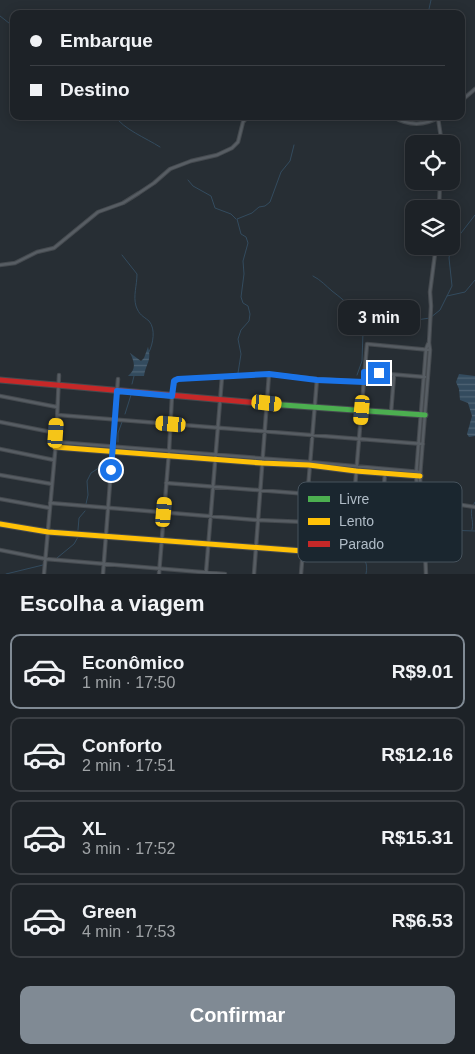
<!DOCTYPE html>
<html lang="pt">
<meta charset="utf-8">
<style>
:root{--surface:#1d2227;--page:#252a2f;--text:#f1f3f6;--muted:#a0a4a7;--line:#3b3f44;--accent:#808a94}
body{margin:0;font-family:Arial,sans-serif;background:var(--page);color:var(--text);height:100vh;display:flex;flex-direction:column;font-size:19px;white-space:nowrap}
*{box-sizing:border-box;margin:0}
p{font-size:16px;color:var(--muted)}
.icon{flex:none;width:28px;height:28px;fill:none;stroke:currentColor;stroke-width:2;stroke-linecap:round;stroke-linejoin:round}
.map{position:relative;height:574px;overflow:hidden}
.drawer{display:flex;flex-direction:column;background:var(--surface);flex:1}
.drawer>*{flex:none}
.guide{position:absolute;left:10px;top:10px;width:455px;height:110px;border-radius:10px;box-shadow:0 2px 12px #0003,0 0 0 1px var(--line);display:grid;align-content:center;height:110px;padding:0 20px;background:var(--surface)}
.tools{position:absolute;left:405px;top:135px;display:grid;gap:10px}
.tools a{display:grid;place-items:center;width:55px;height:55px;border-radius:10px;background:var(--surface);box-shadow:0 2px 12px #0003,0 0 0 1px var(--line);font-size:25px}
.end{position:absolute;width:22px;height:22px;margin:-11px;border:6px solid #1a73e8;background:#fff;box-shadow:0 0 0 2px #fff}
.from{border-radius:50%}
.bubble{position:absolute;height:35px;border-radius:10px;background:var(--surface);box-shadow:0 2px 12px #0003,0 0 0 1px var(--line);font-size:16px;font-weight:600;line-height:35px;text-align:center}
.car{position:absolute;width:15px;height:30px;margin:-15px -8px;border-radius:6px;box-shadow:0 0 4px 1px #0007;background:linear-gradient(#f5c518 24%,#345 0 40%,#f5c518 0 76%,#345 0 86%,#f5c518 0)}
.guide b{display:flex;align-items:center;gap:18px;height:48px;font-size:19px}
.guide b+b{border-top:1px solid var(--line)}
.guide i{width:12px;height:12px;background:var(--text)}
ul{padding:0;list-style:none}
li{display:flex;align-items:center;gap:15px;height:75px;margin:0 10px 8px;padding:0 10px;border:2px solid var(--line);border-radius:10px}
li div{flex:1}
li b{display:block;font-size:19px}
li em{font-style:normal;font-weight:600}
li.on{border-color:var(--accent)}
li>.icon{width:45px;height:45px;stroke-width:1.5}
h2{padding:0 20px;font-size:22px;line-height:60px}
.action{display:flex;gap:10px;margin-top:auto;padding:10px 20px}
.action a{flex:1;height:58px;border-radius:10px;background:var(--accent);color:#fff;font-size:20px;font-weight:600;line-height:58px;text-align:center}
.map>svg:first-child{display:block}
</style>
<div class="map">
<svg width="475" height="574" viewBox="0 0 475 574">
<defs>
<pattern id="water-rules" width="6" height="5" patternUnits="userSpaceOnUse" patternTransform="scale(1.25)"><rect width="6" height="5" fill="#334b5e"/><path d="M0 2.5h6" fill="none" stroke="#4e6374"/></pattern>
</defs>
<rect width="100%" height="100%" fill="#272e34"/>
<!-- water -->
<path fill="url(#water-rules)" d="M148,347C152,361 146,363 144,376H128C137,369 134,361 130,353L141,361L144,358Z
M459,374L475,376V436L469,437L467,434L472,416L468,403L460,400L459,389L456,382Z"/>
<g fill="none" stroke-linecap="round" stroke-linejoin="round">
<!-- stream -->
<path stroke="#334b5e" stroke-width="1" d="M431,0L429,9L431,14
M0,16L14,27
M115,116C123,129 146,138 160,147
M188,180L193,186L211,196L215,208L231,214L236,219
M451,246L475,215
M122,255L137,274C137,285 133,296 136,306C139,315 143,316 149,321C156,329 153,344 149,352
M313,276C321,280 326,286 332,291C349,304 357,311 363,332
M447,296L465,292L475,280
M238,373L241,354L238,339L241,330L249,321L250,314L248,306L243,303L241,297L244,274L243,261L248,243L246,237L241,234L237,219L252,213L259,207L265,206L270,202L281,172L290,161L294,145
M357,375L362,361L363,332L368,325L380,322L409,321L430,318L440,310L452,286L449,258L451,246
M132,384L134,376
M125,414L131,395
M118,442V433L122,422
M86,504L88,495L87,481L91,473L111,460
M78,530L79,518L85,511
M472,530C475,519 467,514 475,502
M57,558L74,544L78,537
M6,574L43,565
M366,574C371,551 349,557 343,542C342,540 343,537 342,534L347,528L376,527L427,535L443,530L475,531"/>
<defs>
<path id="street" d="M461,101L475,89
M392,116C408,126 425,126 441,116
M438,118L442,144
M439,209L440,181
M0,265L15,263L37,252L54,248L98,212L123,203L139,193L154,183L170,169L191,161L217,155L232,148L238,142L243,122L248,116
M364,372L425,377
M0,396L57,407
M391,413L394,375
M58,415L423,444
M0,422L56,433
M56,442L309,462L420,472
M0,449L54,460
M0,475L52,484
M166,483L308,494L354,499L419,503L442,502L475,507
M0,499L50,508
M354,499L367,344L430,350
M383,501L385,472
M50,503L257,520L306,522
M421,508L420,476L430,350L429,343L431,306L430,292L436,246
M0,550L46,559L225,574
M206,573L222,377
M44,574L56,442L59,375
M103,574L118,379
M159,574L169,452L172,396L175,379L269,374L317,379L364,382
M254,574L269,374
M301,574L317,379
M426,574L425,550L427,532L423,526L421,508L419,503L416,476L426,349L428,344"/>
<path id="fast" d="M269,404L425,415"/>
<path id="slow" d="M55,447L262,463L309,465L356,471L420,476
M0,524L48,532L303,551"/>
<path id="jam" d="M0,380L269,404"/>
</defs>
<!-- street casing -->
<use href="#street" stroke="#454a4f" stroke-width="4.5"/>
<!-- fast casing -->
<use href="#fast" stroke="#454a4f" stroke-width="7"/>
<!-- slow casing -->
<use href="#slow" stroke="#454a4f" stroke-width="7"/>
<!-- jam casing -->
<use href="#jam" stroke="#454a4f" stroke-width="7"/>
<!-- street -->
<use href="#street" stroke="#575d63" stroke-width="2.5"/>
<!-- fast -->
<use href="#fast" stroke="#4caf50" stroke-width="5"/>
<!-- slow -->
<use href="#slow" stroke="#ffc107" stroke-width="5"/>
<!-- jam -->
<use href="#jam" stroke="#c62828" stroke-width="5"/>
</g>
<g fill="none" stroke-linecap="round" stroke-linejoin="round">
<!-- route -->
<path stroke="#1a73e8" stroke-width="6" d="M111,470L117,391L172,396L174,381L178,379L269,374L317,380L364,382V372L379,373"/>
</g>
<!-- legend -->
<rect x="298" y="482" width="164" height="80" rx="8" fill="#1a262f" stroke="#47535d" stroke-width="1"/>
<rect x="308" y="496" width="22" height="6" fill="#4caf50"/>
<rect x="308" y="518" width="22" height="7" fill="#ffc107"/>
<rect x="308" y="541" width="22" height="6" fill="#c62828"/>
<g font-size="14" fill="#b0bcc7">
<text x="339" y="504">Livre</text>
<text x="339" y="526">Lento</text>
<text x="339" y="549">Parado</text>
</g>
</svg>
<div class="tools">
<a><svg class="icon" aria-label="locate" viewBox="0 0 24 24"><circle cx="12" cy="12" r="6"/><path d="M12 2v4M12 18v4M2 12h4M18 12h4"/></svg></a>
<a><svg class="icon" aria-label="layers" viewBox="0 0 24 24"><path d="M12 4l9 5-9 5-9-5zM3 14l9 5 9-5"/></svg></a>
</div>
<i class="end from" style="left:111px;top:470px"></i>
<i class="end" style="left:379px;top:373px"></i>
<div class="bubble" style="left:338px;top:300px;width:82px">3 min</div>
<i class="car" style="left:267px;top:403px;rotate:96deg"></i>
<i class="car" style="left:362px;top:410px;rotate:185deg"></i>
<i class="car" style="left:171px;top:424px;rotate:275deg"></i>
<i class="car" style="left:56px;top:433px;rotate:4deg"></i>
<i class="car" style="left:164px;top:512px;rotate:5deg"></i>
<div class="guide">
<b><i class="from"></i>Embarque</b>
<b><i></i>Destino</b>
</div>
</div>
<section class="drawer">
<h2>Escolha a viagem</h2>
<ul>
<li class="on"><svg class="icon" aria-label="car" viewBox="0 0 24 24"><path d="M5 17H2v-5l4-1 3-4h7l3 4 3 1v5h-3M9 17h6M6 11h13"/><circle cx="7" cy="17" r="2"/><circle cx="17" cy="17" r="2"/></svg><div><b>Econômico</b><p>1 min · 17:50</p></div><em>R$9.01</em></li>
<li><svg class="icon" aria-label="car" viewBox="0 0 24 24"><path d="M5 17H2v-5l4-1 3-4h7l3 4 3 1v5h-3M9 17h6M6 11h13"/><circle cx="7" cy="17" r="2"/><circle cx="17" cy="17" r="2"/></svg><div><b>Conforto</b><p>2 min · 17:51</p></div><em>R$12.16</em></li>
<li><svg class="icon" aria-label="car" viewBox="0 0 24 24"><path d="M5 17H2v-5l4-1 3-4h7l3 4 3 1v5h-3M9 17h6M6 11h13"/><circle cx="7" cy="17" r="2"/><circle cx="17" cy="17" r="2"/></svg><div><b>XL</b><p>3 min · 17:52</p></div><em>R$15.31</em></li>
<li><svg class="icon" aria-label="car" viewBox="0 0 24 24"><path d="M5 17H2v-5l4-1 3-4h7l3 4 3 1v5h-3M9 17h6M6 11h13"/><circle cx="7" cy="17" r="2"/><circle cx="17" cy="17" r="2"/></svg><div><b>Green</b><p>4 min · 17:53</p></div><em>R$6.53</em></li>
</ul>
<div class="action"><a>Confirmar</a></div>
</section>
